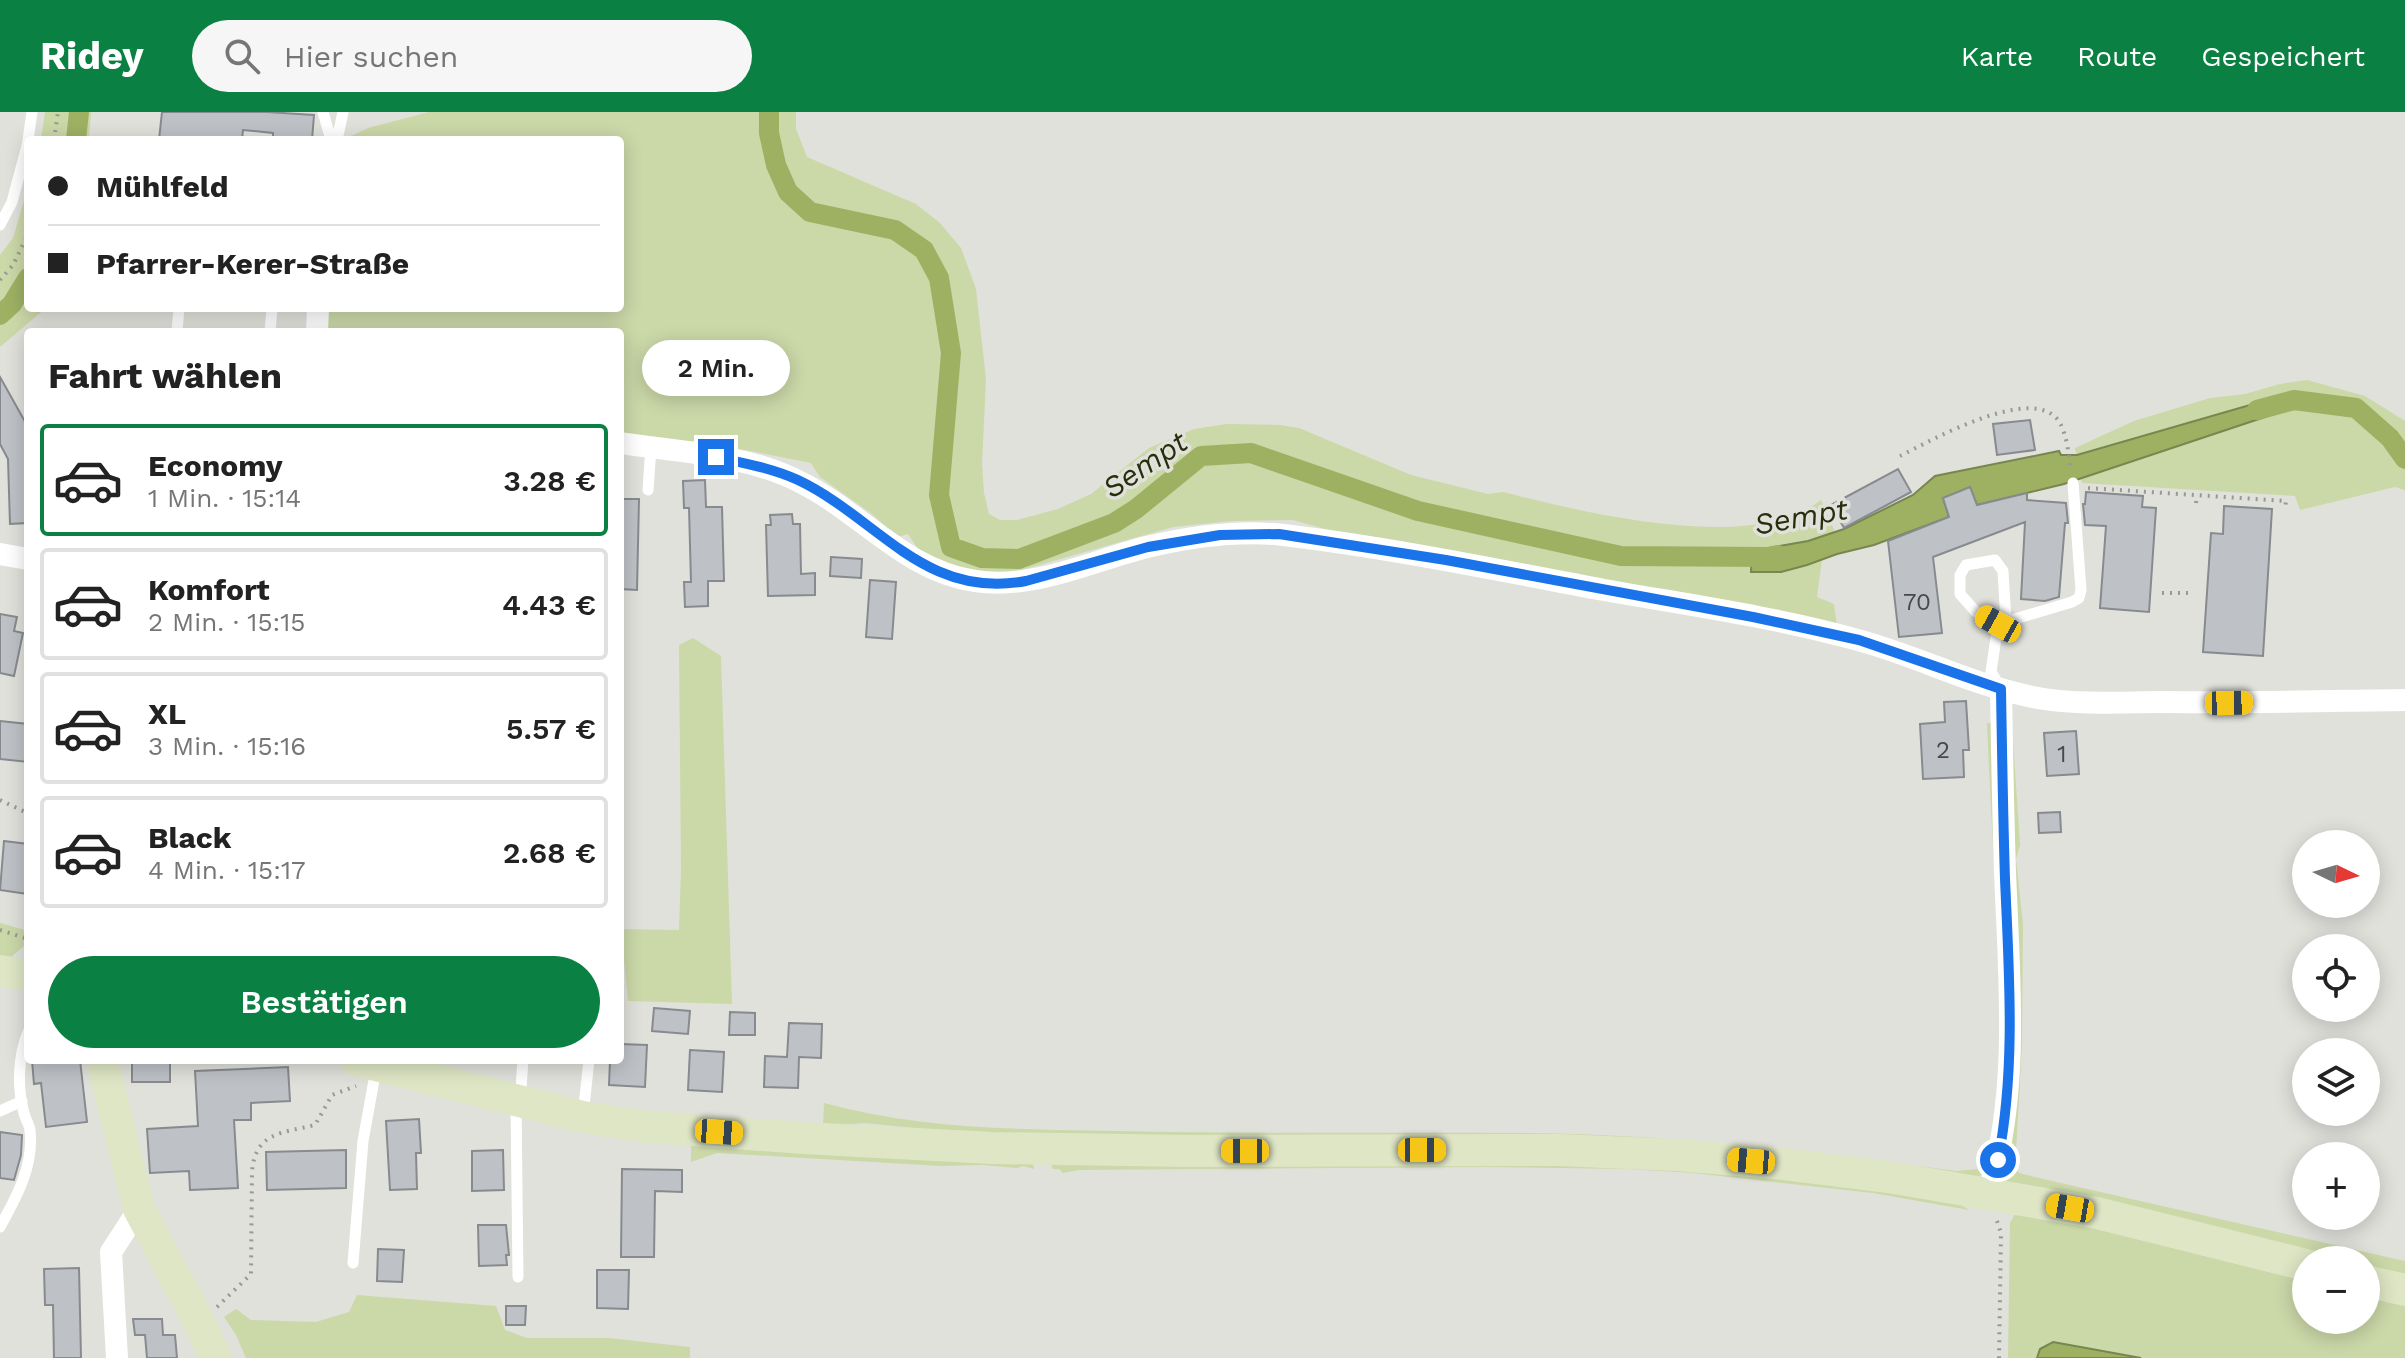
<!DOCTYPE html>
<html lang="de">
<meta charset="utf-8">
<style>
:root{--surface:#fff;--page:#f6f6f6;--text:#222;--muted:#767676;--line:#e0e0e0;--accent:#0b8043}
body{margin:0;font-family:"Work Sans",sans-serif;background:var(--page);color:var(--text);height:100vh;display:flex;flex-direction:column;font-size:30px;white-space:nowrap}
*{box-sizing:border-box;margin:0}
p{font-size:26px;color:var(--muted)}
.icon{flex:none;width:44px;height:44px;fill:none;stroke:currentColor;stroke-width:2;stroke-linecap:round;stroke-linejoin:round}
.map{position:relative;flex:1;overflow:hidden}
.drawer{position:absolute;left:24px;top:216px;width:600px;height:736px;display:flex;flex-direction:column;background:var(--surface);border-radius:8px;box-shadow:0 4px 20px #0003}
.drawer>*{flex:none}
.banner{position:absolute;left:24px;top:24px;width:600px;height:176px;border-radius:8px;box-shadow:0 4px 20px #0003;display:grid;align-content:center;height:176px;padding:0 24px;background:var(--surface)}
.needle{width:52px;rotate:95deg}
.fabs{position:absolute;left:2292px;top:718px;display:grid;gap:16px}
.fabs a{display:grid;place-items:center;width:88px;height:88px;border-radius:50%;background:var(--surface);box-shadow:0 4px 20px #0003;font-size:40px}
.end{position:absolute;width:36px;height:36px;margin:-18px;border:10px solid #1a73e8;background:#fff;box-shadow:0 0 0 4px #fff}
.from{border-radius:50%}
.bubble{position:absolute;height:56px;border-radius:28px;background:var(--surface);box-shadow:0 4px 20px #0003;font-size:26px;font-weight:600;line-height:56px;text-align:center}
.car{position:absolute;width:24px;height:48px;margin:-24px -12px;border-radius:10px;box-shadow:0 0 6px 2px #0007;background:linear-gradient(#f5c518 24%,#345 0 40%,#f5c518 0 76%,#345 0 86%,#f5c518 0)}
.banner b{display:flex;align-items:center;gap:28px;height:76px;font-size:30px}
.banner b+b{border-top:2px solid var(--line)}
.banner i{width:20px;height:20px;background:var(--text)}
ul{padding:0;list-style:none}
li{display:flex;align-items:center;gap:24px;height:112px;margin:0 16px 12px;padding:0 8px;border:4px solid var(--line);border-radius:8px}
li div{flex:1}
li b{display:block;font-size:30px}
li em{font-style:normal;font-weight:600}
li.current{border-color:var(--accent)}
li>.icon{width:72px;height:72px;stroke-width:1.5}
h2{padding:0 24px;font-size:36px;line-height:96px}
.cta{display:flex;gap:16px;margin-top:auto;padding:16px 24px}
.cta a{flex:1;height:92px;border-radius:48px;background:var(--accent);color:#fff;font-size:32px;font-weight:600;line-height:92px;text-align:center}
header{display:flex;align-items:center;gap:48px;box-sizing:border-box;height:112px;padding:0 40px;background:var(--accent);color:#fff}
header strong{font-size:38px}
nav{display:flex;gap:44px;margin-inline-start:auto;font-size:28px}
.search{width:560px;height:72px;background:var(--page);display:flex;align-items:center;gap:20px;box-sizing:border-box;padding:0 28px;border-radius:44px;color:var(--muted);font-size:30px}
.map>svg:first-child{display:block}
</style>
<header>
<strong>Ridey</strong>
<div class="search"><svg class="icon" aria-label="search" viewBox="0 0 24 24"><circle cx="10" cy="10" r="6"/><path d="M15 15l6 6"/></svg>Hier suchen</div>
<nav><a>Karte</a><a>Route</a><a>Gespeichert</a></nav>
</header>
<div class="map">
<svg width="2405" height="1246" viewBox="0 0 2405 1246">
<rect width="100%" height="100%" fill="#e0e1db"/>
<!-- green -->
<path fill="#cbd8a8" d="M45,0H91L89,28H41Z
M429,0H796V17L807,45L916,92L940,111L961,136L976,177L986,267L982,352L984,381L989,402L1000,408H1017L1058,397L1091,382L1149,336L1194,317L1227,312L1280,313L1299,316L1411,363L1488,382L1503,380C1583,400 1752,443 1821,388L1835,420L1808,429L1772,435L1807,453L1822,447L1817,485L1834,492L1837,515L1576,461L1332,419L1293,408L1230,409L1173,415L1018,459L983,461L944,456L918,437L908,422L897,425L872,402L820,365L811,351L751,339L620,320V220H322L324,196H620V28H343L368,16Z
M28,75V196H46L0,235V143L13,126Z
M2307,268L2365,284L2405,309V378L2395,375L2300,398L2295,384L2082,371L2075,336L2134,309L2210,286L2245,282L2280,272Z
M693,526L721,544L732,892L628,889L621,817L679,818L681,757L679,533Z
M1987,611H1992L2004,800L1998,1024L1983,1062L1975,1066L1025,1027L864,1011L823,1015L824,991C918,1017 1015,1017 1112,1019C1249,1022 1386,1020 1523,1021C1668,1022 1812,1039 1956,1059L1978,1057C2006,1017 2000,900 1998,851C1996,770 1990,691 1987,611Z
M2013,628L2020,733L2016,747L2023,812L2022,934L2015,1056L2019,1061L2052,1069L2396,1147L2405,1149V1167L2366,1157V1148H2330L2196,1114L2006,1073L2003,1062Z
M0,811L28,819L24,834L10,846L0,844Z
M691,1028L1033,1051L1034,1057L1023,1054L1017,1056L983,1053L941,1054L717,1041L691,1050Z
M1326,1049L1719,1056L1957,1090L1969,1098L1873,1081L1693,1061L1627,1057L1485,1055L1079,1058L1063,1061L1059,1057H1053L1050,1050Z
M2023,1097L2306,1164V1208H2366V1179L2405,1189V1246H2141L2053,1230L2040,1237L2037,1246H2008L2010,1111L2016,1100Z
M357,1183L496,1194L505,1218L527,1226H609L690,1235V1246H246L236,1223L224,1205L236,1197L251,1208L316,1210L349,1200Z"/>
<!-- water -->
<path fill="#9eb163" stroke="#78864f" stroke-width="2" d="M2281,284L2283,299L2064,372L1977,393L1970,375L1943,386L1949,405L1874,433L1837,442L1807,453L1781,460H1751L1752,439L1808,429L1844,417L1913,383L1935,364L2059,339L2061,343H2077Z
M2053,1230L2141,1246H2037L2040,1237Z"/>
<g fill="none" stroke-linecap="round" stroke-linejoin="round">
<!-- canal -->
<path stroke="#9eb163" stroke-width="20" d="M769,0V21L776,53L788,80L810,100L895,118L924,138L939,166L951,241L939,383L951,435L982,446L1019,447L1114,411L1136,397L1201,344L1251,341L1418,399L1621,444L1768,445L1778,443
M76,28L79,0
M0,203L12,192L28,166
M2257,298L2294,288L2356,296L2390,326L2405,347"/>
</g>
<!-- building -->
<path fill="#bec2c6" stroke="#878b8f" stroke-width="2" d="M162,0H267L314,3L312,28H273V21L243,18L242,28H159Z
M0,265L28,315V411L10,412L8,347L0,332Z
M2030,308L2035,338L1997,343L1993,312Z
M1898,357L1911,380L1844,416L1831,393Z
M705,368L706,395H722L724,469H708V494L685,495L684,470H691L689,396H684L683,369Z
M1970,375L1977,393L2027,381V388L2066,391L2068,411H2065L2059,485L2045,489L2021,487L2025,410L1933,445L1942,521L1899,525L1888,429L1949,405L1943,386Z
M2086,380L2143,384L2142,395L2156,396L2149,500L2100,496L2106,414L2085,413L2083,392H2085Z
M620,387H639L637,478L620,477Z
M2224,394L2272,397L2263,544L2203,540L2211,421L2223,422Z
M792,402L793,412H800L801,462L815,461V483L768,484L766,413H771L770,403Z
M831,445L862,447L861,466L830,464Z
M870,468L896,470L892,527L866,525Z
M0,502L17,505L14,519L23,521L14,564L0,561Z
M1966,589L1969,638H1963L1964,665L1923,667L1920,612L1945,610L1944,590Z
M0,609L28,612V650L0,647Z
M2076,619L2079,662L2047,664L2044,621Z
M2060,700L2061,720L2039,721L2038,701Z
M4,729L28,732V782L0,778Z
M654,896L690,899L688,922L652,919Z
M730,900L755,901V923H729Z
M789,911L822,912L821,946L799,945L798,976L764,975L765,944L787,945Z
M620,932L647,933L645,975L609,973L610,948H620Z
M690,938L724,940L722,980L688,978Z
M32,948H80L87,1010L46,1015L41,971L34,972Z
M132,948H170V970H132Z
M288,955L290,989L251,991V1008H234L238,1076L190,1078L189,1059L150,1061L147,1017L198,1014L195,959Z
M419,1007L421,1041H416L417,1077L390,1078L386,1009Z
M0,1020L22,1023L21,1043L14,1068L0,1066Z
M346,1038V1076L267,1078L266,1040Z
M503,1038L504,1078L472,1079V1039Z
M622,1057L682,1058V1080L655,1079L654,1145H621Z
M478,1113H506L509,1143H506L507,1153L479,1154Z
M378,1137L404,1138L402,1170L377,1169Z
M79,1156L81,1246H54L53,1193H45L44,1157Z
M597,1158H629L628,1197L597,1196Z
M506,1194H526L525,1213H506Z
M133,1207H162L163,1223H175L177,1246H147L145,1223H135Z"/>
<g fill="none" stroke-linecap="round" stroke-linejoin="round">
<!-- path -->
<path stroke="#989995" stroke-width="4" stroke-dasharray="2 6" stroke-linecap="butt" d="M54,28L58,0
M0,168L13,153L28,122
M1900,344C1930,329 2036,269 2060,311C2067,324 2069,344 2071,359
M2088,376L2286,389L2285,397
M2196,391L2197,383
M2162,481H2191
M0,688L25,700
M0,818L28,827
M1997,1109L2001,1121L1999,1246
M217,1195L251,1162L252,1060C255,1020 282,1021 315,1013L332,983L356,974"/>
<!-- lane -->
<path stroke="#fff" stroke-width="11" d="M323,0L331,28
M28,28L32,0
M337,28L343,0
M0,113L12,90L28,30
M177,220L179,196
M270,220L272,196
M648,378L651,335
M1998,512L1976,500L1960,482V463L1966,453L1995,448L2003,459L2006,510
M2001,576L1991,560L1998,512L2072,490L2079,486L2081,478L2073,371
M0,999L22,989
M583,1003L589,948
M0,1115C16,1086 34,1054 30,1019C30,1013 25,1007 24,1001C17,976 18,944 28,920
M353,1151L363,1029L376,957
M518,1165L516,990L521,976L523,948"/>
<!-- street -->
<path stroke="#fff" stroke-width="22" d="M317,220L318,196
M620,331C679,340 746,342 800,370C861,400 905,459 975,469C1034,478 1091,449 1147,435C1189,425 1240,418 1284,423C1391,436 1498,458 1604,478C1689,493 1775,505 1858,528C1921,545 1980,577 2044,587C2083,593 2124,590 2164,590C2244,591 2325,589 2405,588
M0,442L28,447
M1989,1080C2020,977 2009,866 2005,760C2003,699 2002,638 2001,577
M117,1246L111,1140L139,1097"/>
<!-- secondary -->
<path stroke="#dfe6c5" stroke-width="32" d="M0,859L28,863
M102,948L139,1097L200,1212L216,1246
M356,948L583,1005L637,1014L803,1026L992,1036L1190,1039L1558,1038L1677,1043L1775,1051L1889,1065L2097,1101L2306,1153
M2366,1169L2405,1178"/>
</g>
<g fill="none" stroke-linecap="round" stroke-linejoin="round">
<!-- route -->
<path stroke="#1a73e8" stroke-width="10" d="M716,345C743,351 772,356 798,368C878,406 924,488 1026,469L1148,435L1220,423L1279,422L1446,448L1753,505L1859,528L2001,577C2002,640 2003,704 2005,767C2009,860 2016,956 1998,1048"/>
</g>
<g text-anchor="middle" stroke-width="7" stroke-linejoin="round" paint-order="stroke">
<!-- number labels -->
<g font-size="24" fill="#484a4a">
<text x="1917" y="498">70</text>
<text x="1943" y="646">2</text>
<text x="2062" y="650">1</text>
</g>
<!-- water labels -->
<g font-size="30" font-style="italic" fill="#272e0c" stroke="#e0e1db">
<text transform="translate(1145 353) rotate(-34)" y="10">Sempt</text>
<text transform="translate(1801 405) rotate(-10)" y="10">Sempt</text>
</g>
</g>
</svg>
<div class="fabs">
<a><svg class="needle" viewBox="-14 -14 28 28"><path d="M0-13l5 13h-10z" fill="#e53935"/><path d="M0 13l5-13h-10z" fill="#767676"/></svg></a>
<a><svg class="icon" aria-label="locate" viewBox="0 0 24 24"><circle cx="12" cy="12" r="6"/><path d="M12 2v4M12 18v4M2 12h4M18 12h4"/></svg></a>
<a><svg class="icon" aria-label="layers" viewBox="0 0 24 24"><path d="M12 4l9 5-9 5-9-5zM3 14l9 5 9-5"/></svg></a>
<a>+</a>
<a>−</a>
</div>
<i class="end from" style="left:1998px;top:1048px"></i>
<i class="end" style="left:716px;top:345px"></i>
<div class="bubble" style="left:642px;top:228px;width:148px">2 Min.</div>
<i class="car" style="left:1998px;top:512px;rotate:299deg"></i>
<i class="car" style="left:2229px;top:591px;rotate:89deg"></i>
<i class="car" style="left:719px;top:1020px;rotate:94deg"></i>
<i class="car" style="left:1422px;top:1038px;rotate:90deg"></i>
<i class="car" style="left:1245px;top:1039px;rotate:270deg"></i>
<i class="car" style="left:1751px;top:1049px;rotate:275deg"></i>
<i class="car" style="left:2070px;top:1096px;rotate:280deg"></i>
<div class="banner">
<b><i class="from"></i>Mühlfeld</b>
<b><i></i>Pfarrer-Kerer-Straße</b>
</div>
<section class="drawer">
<h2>Fahrt wählen</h2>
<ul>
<li class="current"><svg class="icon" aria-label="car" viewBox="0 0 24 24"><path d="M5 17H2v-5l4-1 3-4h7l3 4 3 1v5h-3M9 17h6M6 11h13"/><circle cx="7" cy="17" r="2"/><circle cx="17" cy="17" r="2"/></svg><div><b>Economy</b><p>1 Min. · 15:14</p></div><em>3.28 €</em></li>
<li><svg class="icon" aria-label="car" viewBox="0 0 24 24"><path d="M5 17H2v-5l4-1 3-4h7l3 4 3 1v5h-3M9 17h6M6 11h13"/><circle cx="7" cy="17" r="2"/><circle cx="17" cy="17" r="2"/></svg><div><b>Komfort</b><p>2 Min. · 15:15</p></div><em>4.43 €</em></li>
<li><svg class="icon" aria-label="car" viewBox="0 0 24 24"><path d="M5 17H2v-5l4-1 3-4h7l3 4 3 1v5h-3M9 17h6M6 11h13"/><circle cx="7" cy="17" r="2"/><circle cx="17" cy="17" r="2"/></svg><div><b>XL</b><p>3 Min. · 15:16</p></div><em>5.57 €</em></li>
<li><svg class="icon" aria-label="car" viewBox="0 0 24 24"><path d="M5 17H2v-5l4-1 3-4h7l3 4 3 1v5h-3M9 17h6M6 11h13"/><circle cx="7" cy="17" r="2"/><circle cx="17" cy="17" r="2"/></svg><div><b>Black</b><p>4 Min. · 15:17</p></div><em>2.68 €</em></li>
</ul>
<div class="cta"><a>Bestätigen</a></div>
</section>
</div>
